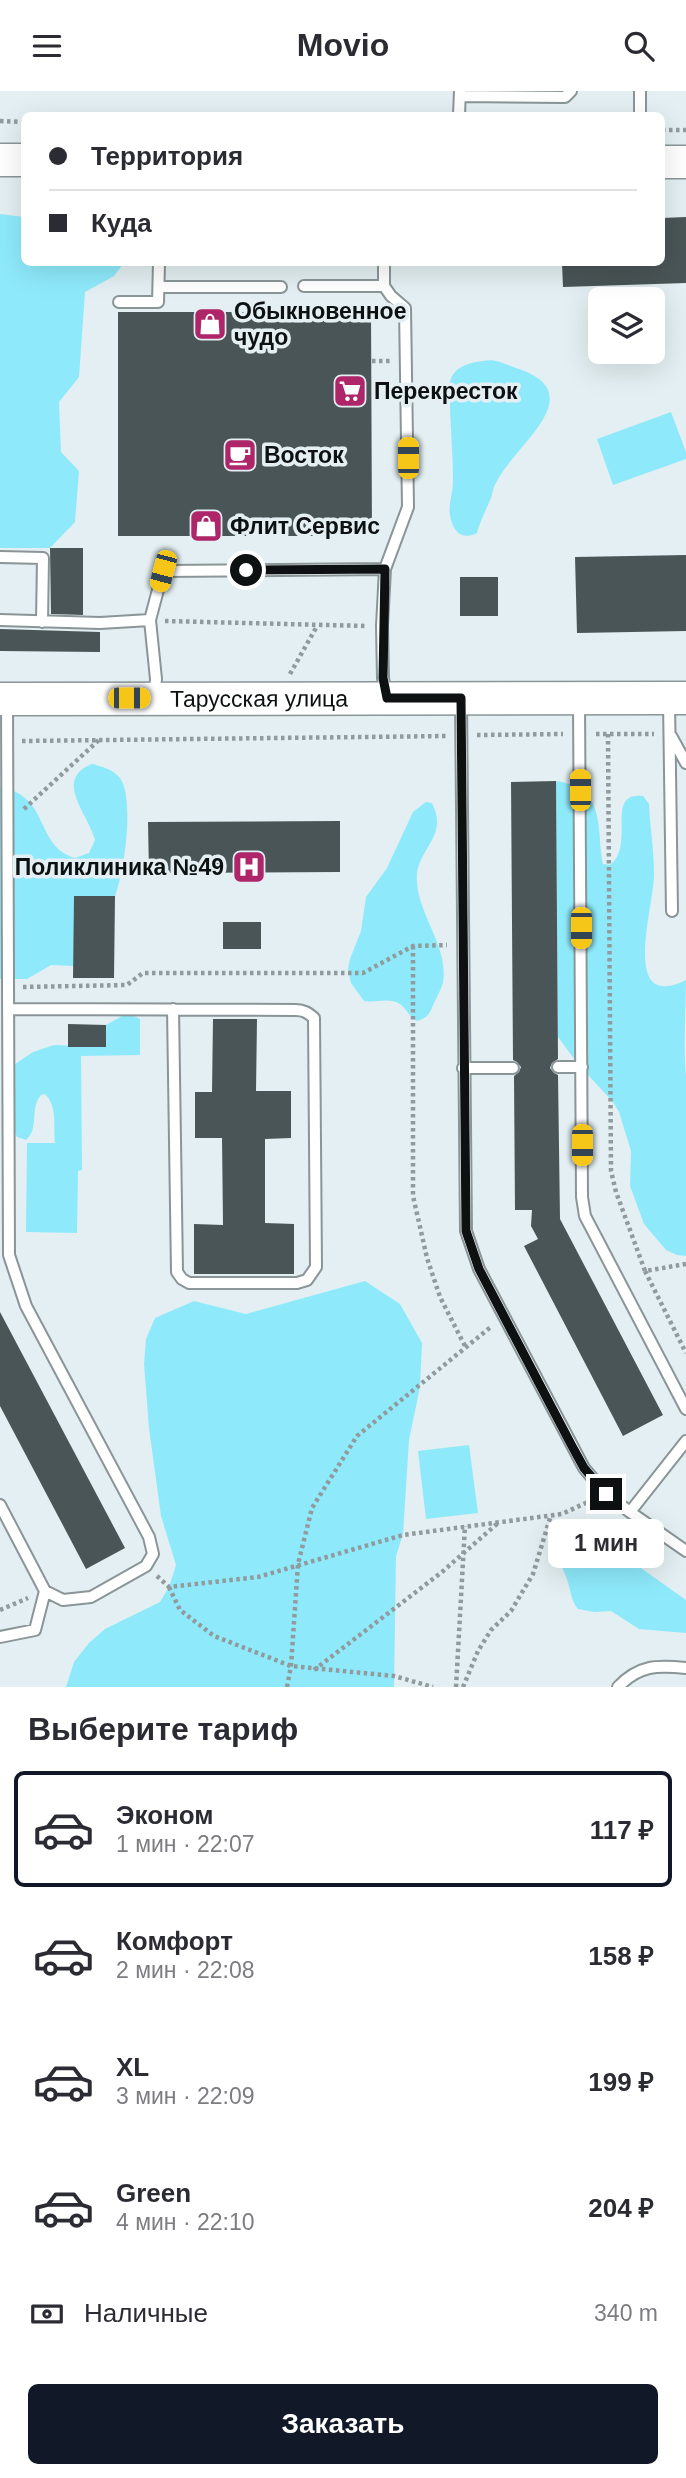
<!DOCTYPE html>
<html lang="ru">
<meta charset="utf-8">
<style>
:root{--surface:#fff;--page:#f2f2f3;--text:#2b2b33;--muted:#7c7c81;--line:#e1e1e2;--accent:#111827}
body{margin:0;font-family:Arial,sans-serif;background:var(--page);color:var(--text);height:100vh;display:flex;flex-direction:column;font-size:26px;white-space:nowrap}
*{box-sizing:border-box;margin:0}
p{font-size:23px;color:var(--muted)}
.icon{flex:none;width:38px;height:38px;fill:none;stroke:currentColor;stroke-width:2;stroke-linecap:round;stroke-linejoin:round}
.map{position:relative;height:1596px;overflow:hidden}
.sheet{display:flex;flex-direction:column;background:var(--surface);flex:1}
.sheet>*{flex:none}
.hud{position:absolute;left:21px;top:21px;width:644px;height:154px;border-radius:10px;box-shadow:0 7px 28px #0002;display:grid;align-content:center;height:154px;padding:0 28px;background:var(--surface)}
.fabs{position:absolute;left:588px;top:196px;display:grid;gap:14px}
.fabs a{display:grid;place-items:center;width:77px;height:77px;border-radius:10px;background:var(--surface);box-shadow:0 7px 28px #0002;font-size:35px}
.end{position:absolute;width:32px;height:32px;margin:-16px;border:9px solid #0d1112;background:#fff;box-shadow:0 0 0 4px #fff}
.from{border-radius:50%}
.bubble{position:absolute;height:49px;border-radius:10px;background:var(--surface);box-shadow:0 7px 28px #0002;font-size:23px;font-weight:700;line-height:49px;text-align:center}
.car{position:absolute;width:21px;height:42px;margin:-21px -10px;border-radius:9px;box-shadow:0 0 5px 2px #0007;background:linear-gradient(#f5c518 24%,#345 0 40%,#f5c518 0 76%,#345 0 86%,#f5c518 0)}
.hud b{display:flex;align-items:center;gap:24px;height:66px;font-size:26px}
.hud b+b{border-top:2px solid var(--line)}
.hud i{width:18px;height:18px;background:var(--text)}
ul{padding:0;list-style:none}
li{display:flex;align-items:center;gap:21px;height:116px;margin:0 14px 10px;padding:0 14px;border:4px solid transparent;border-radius:10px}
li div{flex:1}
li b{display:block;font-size:26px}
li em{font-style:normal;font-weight:700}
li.selected{border-color:var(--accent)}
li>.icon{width:63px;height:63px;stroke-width:1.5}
h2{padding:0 28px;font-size:32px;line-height:84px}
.pay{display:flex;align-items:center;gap:18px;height:77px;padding:0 28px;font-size:26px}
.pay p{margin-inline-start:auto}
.action{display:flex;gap:14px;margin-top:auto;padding:14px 28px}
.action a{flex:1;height:80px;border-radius:10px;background:var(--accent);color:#fff;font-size:28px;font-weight:700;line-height:80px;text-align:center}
header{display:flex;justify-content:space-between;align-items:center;height:91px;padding:0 28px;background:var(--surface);font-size:32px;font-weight:700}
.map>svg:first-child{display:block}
</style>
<header><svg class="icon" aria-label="menu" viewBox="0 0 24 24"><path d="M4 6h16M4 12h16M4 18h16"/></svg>Movio<svg class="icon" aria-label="search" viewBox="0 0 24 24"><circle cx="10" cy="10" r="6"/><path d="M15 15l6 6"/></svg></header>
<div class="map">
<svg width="686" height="1596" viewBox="0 0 686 1596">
<rect width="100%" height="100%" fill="#e3eff2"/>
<!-- green -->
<path fill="#8eeafb" d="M0,123L24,126V172H124L114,185L85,201L79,286L59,311L61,361L79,380L75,431L50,457H0Z
M491,269C500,270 507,274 516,277C595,302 513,355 496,392C493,396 493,402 491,407C486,419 480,430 477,442C466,448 456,444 452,432C446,417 453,405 453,389C453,357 449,324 450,291C454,273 474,271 491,269Z
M671,321L686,361V368L613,394L597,348Z
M92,673C101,675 114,679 120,687C135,709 124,781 115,805H74V875L51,874L27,888H0V696C51,705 34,755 75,767L89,762L95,749C88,723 53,688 92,673Z
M556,690C607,698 596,736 603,773L610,774C636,754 604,700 643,705L649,713C650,736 654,759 654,783C654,808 636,868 651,889C659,900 677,894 686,889C686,921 683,953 686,985V1165L677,1164L666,1159L644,1133L630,1095L631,1060L619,1021L613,1011L578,973L558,946Z
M426,711L432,712C447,741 425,753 418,777C416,784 417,797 419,804C426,833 448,861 443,892C441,899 437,905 434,912C430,922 428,927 417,930C409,926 407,918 400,913C389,906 376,912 364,910L351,892L348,878L350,868L361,840L366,806L387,777L413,721Z
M122,925H134L140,928V964L81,965L82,1079L78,1080L77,1142L26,1141L27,1052H55C53,1036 58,1016 45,1003L41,1004C29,1018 40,1036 26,1049L17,1046L13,1037L15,973L33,961L54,954L106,956V934Z
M365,1190L400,1213L422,1252L420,1296L409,1349L403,1443L396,1465L394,1596H66L74,1571L89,1552L105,1538L160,1511L169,1496L176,1474L161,1425L149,1337L144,1273L146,1248L155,1227L194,1210L246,1223Z
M469,1354L478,1422L426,1428L418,1360Z
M579,1431L592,1433L631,1470L686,1509V1542L639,1538L611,1520L594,1521L578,1518C571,1509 571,1501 568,1491C559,1464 540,1444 579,1431Z"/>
<!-- building -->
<path fill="#4a5557" d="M686,126V192L563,196L562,172H662V127Z
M118,221H371L372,445H118Z
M50,457H83V524L51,523Z
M686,464V540L577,542L575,466Z
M460,486H498V525H460Z
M0,538L100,541V561L0,560Z
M556,690L558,968L552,972L550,977L554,982L558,984L560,1128L663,1324L623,1345L524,1155L538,1148L531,1135L532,1119H515L514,985L519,981L521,976L517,971L513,969L511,691Z
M340,730V781L149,782L148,731Z
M74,805H115L114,887H73Z
M223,831H261V858H223Z
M213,928H257L256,1000H291V1047L265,1048V1132L294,1133V1183H194V1133L223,1134L222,1047H195V1001H212Z
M68,933L106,934V956H68Z
M0,1221L125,1457L86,1478L0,1315Z"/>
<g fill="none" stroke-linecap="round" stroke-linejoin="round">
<defs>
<path id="service" d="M640,0V24
M460,5L565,6L571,0
M459,24L460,0
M384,172V195L391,205L405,217L408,416L385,478L382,535L383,587L386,604
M304,195H384
M159,196H281
M119,211H158L159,172
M0,466L43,467L42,531
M0,529L100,532L150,529
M154,605L156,588L150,529L163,480L385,478
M669,610L672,820
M461,611L466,1140L479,1178L584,1377L606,1403L630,1421
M579,611L582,1106L585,1125L595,1144L686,1318
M671,645L686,672
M9,918L296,919C304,919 308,922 314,927L316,1176L307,1189L297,1192H189L182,1188L177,1181L173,918
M558,976H582
M463,977H513
M686,1350L630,1421L686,1460
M0,1414L45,1500L63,1509L91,1506L146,1475L153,1463L149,1446L26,1215L9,1164L7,612
M0,1546L35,1539L45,1500
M618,1596C639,1574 657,1574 686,1577"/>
<g id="secondary">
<path d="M0,69H24"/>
<path d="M662,71H686"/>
<path id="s1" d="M0,608L686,607"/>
</g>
</defs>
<!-- service casing -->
<use href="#service" stroke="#8a9597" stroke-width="14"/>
<!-- secondary casing -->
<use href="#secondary" stroke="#8a9597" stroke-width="35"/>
<!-- path -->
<path stroke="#919a9d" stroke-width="4.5" stroke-dasharray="3.5 3.5" stroke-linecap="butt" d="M0,30L24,31
M662,39H686
M372,270H392
M165,530L366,535
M290,583L317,535
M596,643H654
M608,643L611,1080L616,1101L645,1180L686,1173
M477,644L563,643
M22,650L447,645
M24,718L100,648
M413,855V1105L427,1167L440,1206L466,1257
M23,896L127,894L143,882H363L413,855L447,854
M645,1180L686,1262
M157,1485L169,1496L258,1486L403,1444L562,1423L592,1409
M169,1496L180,1519L214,1545L291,1575L394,1585L433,1596
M0,1519L28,1507
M314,1579L442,1481L498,1432
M287,1596L291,1575L298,1473L312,1417L357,1345L492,1235
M456,1596L465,1435
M463,1596L478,1560L491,1539L511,1520L533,1483L551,1424"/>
<!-- service -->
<use href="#service" stroke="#fff" stroke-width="10"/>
<!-- secondary -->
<use href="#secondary" stroke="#fff" stroke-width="32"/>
</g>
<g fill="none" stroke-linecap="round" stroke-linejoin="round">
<!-- route -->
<path stroke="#0d1112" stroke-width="9" d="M246,479L385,478L383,587L387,607H461L466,1140L479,1178L572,1355L584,1377L606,1403"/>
</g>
<!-- icons -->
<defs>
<symbol id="shop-square" viewBox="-11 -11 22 22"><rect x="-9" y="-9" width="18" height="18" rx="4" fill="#ae2669" stroke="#e3eff2"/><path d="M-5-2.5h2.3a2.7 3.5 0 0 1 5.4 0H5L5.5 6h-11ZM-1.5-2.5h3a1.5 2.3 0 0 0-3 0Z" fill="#fff"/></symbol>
<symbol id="supermarket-square" viewBox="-11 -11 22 22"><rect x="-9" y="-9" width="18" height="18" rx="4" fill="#ae2669" stroke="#e3eff2"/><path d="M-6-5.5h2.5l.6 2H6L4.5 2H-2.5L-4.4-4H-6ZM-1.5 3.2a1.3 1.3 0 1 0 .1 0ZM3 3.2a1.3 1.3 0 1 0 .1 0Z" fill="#fff"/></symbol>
<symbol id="cafe-square" viewBox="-11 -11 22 22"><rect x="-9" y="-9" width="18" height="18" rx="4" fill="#ae2669" stroke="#e3eff2"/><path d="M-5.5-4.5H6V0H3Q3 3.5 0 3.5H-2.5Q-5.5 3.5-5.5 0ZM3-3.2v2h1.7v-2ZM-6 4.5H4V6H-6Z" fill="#fff"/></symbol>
<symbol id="hospital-square" viewBox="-11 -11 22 22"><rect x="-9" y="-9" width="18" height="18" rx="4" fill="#ae2669" stroke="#e3eff2"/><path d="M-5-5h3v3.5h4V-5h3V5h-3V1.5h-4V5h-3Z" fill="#fff"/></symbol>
</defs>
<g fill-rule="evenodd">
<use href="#shop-square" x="191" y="214" width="38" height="38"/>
<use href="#supermarket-square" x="331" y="281" width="38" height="38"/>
<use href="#cafe-square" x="221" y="345" width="38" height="38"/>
<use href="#shop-square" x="187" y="416" width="38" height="38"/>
<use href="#hospital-square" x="230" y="757" width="38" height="38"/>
</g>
<g text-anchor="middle" stroke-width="7" stroke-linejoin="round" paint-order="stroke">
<!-- poi labels -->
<g font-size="23" font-weight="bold" fill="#0d1112" stroke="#e3eff2" text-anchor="start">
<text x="234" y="228">Обыкновенное<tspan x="234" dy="26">чудо</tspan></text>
<text x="374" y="308">Перекресток</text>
<text x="264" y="372">Восток</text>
<text x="230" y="443">Флит Сервис</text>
<text x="224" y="784" text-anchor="end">Поликлиника №49</text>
</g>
<!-- street labels -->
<g font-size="23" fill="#0d1112" stroke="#e3eff2">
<text dy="8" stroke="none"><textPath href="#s1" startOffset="259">Тарусская улица</textPath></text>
</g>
</g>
</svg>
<div class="fabs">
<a><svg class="icon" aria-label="layers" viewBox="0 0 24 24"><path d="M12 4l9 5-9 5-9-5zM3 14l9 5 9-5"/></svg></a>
</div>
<i class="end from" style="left:246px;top:479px"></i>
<i class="end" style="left:606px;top:1403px"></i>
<div class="bubble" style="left:548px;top:1428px;width:116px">1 мин</div>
<i class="car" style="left:408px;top:367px;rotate:0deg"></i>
<i class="car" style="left:163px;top:480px;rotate:195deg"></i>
<i class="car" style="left:129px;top:607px;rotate:90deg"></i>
<i class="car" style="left:580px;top:699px;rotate:0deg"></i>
<i class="car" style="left:581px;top:837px;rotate:180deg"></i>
<i class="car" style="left:582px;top:1054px;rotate:180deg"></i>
<div class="hud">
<b><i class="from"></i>Территория</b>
<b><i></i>Куда</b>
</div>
</div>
<section class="sheet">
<h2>Выберите тариф</h2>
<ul>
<li class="selected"><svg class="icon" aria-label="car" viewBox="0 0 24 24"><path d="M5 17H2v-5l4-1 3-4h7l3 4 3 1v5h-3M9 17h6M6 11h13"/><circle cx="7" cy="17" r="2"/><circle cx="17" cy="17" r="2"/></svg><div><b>Эконом</b><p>1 мин · 22:07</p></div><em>117 ₽</em></li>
<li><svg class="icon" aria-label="car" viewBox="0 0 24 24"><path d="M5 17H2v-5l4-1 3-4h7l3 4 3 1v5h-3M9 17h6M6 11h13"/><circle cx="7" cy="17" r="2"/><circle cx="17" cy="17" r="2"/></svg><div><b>Комфорт</b><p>2 мин · 22:08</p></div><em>158 ₽</em></li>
<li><svg class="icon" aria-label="car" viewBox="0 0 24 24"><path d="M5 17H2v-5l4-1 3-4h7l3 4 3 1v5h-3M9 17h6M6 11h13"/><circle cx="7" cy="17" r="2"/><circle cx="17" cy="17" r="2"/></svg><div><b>XL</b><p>3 мин · 22:09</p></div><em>199 ₽</em></li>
<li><svg class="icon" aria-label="car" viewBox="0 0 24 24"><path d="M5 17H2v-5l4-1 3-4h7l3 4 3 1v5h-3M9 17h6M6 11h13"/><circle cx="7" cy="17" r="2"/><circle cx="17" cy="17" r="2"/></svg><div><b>Green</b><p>4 мин · 22:10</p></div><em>204 ₽</em></li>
</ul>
<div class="pay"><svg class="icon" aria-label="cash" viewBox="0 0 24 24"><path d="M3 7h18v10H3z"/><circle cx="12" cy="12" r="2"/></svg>Наличные<p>340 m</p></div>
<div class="action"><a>Заказать</a></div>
</section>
